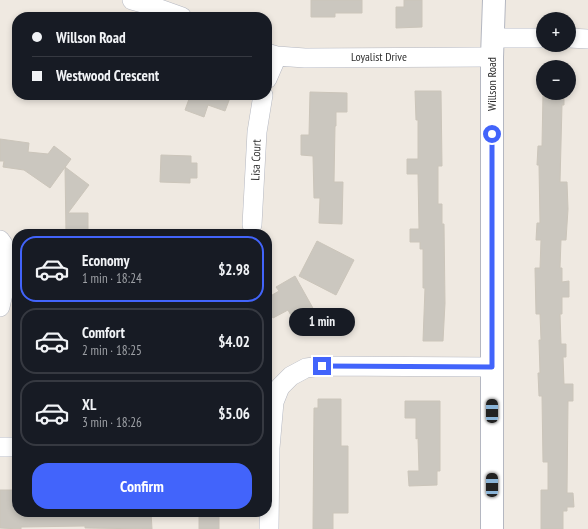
<!DOCTYPE html>
<meta charset="utf-8">
<style>
:root{--surface:#171b24;--page:#20242c;--text:#f1f3f6;--muted:#9ea1a6;--line:#363941;--accent:#4264fb}
body{margin:0;font-family:"PT Sans Narrow",sans-serif;background:var(--page);color:var(--text);height:100vh;display:flex;flex-direction:column;font-size:15px;white-space:nowrap}
*{box-sizing:border-box;margin:0}
p{font-size:13px;color:var(--muted)}
.icon{flex:none;width:22px;height:22px;fill:none;stroke:currentColor;stroke-width:2;stroke-linecap:round;stroke-linejoin:round}
.map{position:relative;flex:1;overflow:hidden}
.sheet{position:absolute;left:12px;top:229px;width:260px;height:288px;display:flex;flex-direction:column;background:var(--surface);border-radius:16px;box-shadow:0 2px 6px #0003}
.sheet>*{flex:none}
.banner{position:absolute;left:12px;top:12px;width:260px;height:88px;border-radius:16px;box-shadow:0 2px 6px #0003;display:grid;align-content:center;height:88px;padding:0 20px;background:var(--surface)}
.controls{position:absolute;left:536px;top:12px;display:grid;gap:8px}
.controls a{display:grid;place-items:center;width:40px;height:40px;border-radius:50%;background:var(--surface);box-shadow:0 2px 6px #0003;font-size:20px}
.end{position:absolute;width:18px;height:18px;margin:-9px;border:5px solid #4264fb;background:#fff;box-shadow:0 0 0 2px #fff}
.from{border-radius:50%}
.bubble{position:absolute;height:28px;border-radius:14px;background:var(--surface);box-shadow:0 2px 6px #0003;font-size:13px;font-weight:800;line-height:28px;text-align:center}
.car{position:absolute;width:12px;height:24px;margin:-12px -6px;border-radius:5px;box-shadow:0 0 3px 1px #0007;background:linear-gradient(#222 24%,#8ab4d8 0 40%,#222 0 76%,#8ab4d8 0 86%,#222 0)}
.banner b{display:flex;align-items:center;gap:14px;height:38px;font-size:15px}
.banner b+b{border-top:1px solid var(--line)}
.banner i{width:10px;height:10px;background:var(--text)}
ul{padding:7px 0 0;list-style:none}
li{display:flex;align-items:center;gap:12px;height:66px;margin:0 8px 6px;padding:0 12px;border:2px solid var(--line);border-radius:16px}
li div{flex:1}
li b{display:block;font-size:15px}
li em{font-style:normal;font-weight:800}
li.on{border-color:var(--accent)}
li>.icon{width:36px;height:36px;stroke-width:1.5}
.primary-button{display:flex;gap:8px;margin-top:auto;padding:8px 20px}
.primary-button a{flex:1;height:46px;border-radius:16px;background:var(--accent);color:#fff;font-size:16px;font-weight:800;line-height:46px;text-align:center}
.map>svg:first-child{display:block}
</style>
<div class="map">
<svg width="588" height="529" viewBox="0 0 588 529">
<rect width="100%" height="100%" fill="#efe9e1"/>
<!-- building -->
<path fill="#cbc7bf" stroke="#cbc5ba" d="M311,0H362V13H335V17H311Z
M404,0H422V27L396,28V7H404Z
M415,91H441L442,166H438V204H442V224H444L445,303L443,341H423L425,288H423V249H420V242H410V229H419L418,174H407V159H418V120H416Z
M310,92L347,93V112H336V126H335L334,182H343L342,224L319,223L320,198H314L313,156L301,155V135H309Z
M543,93H564V105H562L560,182H567L568,209L566,240H561L560,268H562V282L569,281V297H562V314H560L561,344H566V357H563L564,384H573V401H568L567,493H573L574,507H567V511H563V529H541V490H548V462H543L542,396H539L538,373H540L539,340H541L540,314H536L535,268H540L541,240H536L537,223H540L539,165H537L538,146H542Z
M184,95H231L225,111L208,105L204,117L185,110L189,99L184,97Z
M0,139L29,143L28,152L48,154L54,146L71,159L50,188L24,170L3,167L4,161H0Z
M161,155L191,156V163H197V178H190V183L160,182Z
M65,167L89,185L68,213H88V234H66Z
M317,241L354,260L336,295L299,276Z
M295,276L314,310L294,321L288,310L273,318L267,308V298L279,291L276,287Z
M318,399H341V446H348V513H333V529H313L314,408H318Z
M405,401H440V471H437V485L409,486L408,471H419L418,438L416,439V418H405Z
M0,490H17V512H151L152,529L85,528V526L21,527V529L0,528Z
M199,512H219V529H199Z"/>
<g fill="none" stroke-linecap="round" stroke-linejoin="round">
<defs>
<path id="street" d="M132,0L143,3L182,17
M494,38H543
M569,38L588,39
M267,53L277,56L305,58L492,57
M267,79L277,56
M252,225L257,132L263,95
M0,240C16,259 4,286 0,307
M0,447H17
M269,529L270,448L274,402L280,387L291,376L306,368L322,366L492,367"/>
<path id="secondary" d="M492,529V57L494,0"/>
</defs>
<!-- street casing -->
<use href="#street" stroke="#b4b7c1" stroke-width="20"/>
<!-- secondary casing -->
<use href="#secondary" stroke="#b4b7c1" stroke-width="24"/>
<!-- street -->
<use href="#street" stroke="#fff" stroke-width="19"/>
<!-- secondary -->
<use href="#secondary" stroke="#fff" stroke-width="22"/>
</g>
<g fill="none" stroke-linecap="round" stroke-linejoin="round">
<!-- route -->
<path stroke="#4264fb" stroke-width="5" d="M322,366L492,367V134"/>
</g>
<g text-anchor="middle" stroke-width="3" stroke-linejoin="round" paint-order="stroke">
<!-- street labels -->
<g font-size="12" fill="#2e2e2e" stroke="#fff">
<text x="379" y="61">Loyalist Drive</text>
<text transform="translate(492 84) rotate(-90)" y="4">Willson Road</text>
<text transform="translate(256 160) rotate(-88)" y="4">Lisa Court</text>
</g>
</g>
</svg>
<div class="controls">
<a>+</a>
<a>−</a>
</div>
<i class="end from" style="left:492px;top:134px"></i>
<i class="end" style="left:322px;top:366px"></i>
<div class="bubble" style="left:289px;top:308px;width:66px">1 min</div>
<i class="car" style="left:492px;top:411px;rotate:0deg"></i>
<i class="car" style="left:492px;top:485px;rotate:0deg"></i>
<div class="banner">
<b><i class="from"></i>Willson Road</b>
<b><i></i>Westwood Crescent</b>
</div>
<section class="sheet">
<ul>
<li class="on"><svg class="icon" aria-label="car" viewBox="0 0 24 24"><path d="M5 17H2v-5l4-1 3-4h7l3 4 3 1v5h-3M9 17h6M6 11h13"/><circle cx="7" cy="17" r="2"/><circle cx="17" cy="17" r="2"/></svg><div><b>Economy</b><p>1 min · 18:24</p></div><em>$2.98</em></li>
<li><svg class="icon" aria-label="car" viewBox="0 0 24 24"><path d="M5 17H2v-5l4-1 3-4h7l3 4 3 1v5h-3M9 17h6M6 11h13"/><circle cx="7" cy="17" r="2"/><circle cx="17" cy="17" r="2"/></svg><div><b>Comfort</b><p>2 min · 18:25</p></div><em>$4.02</em></li>
<li><svg class="icon" aria-label="car" viewBox="0 0 24 24"><path d="M5 17H2v-5l4-1 3-4h7l3 4 3 1v5h-3M9 17h6M6 11h13"/><circle cx="7" cy="17" r="2"/><circle cx="17" cy="17" r="2"/></svg><div><b>XL</b><p>3 min · 18:26</p></div><em>$5.06</em></li>
</ul>
<div class="primary-button"><a>Confirm</a></div>
</section>
</div>
